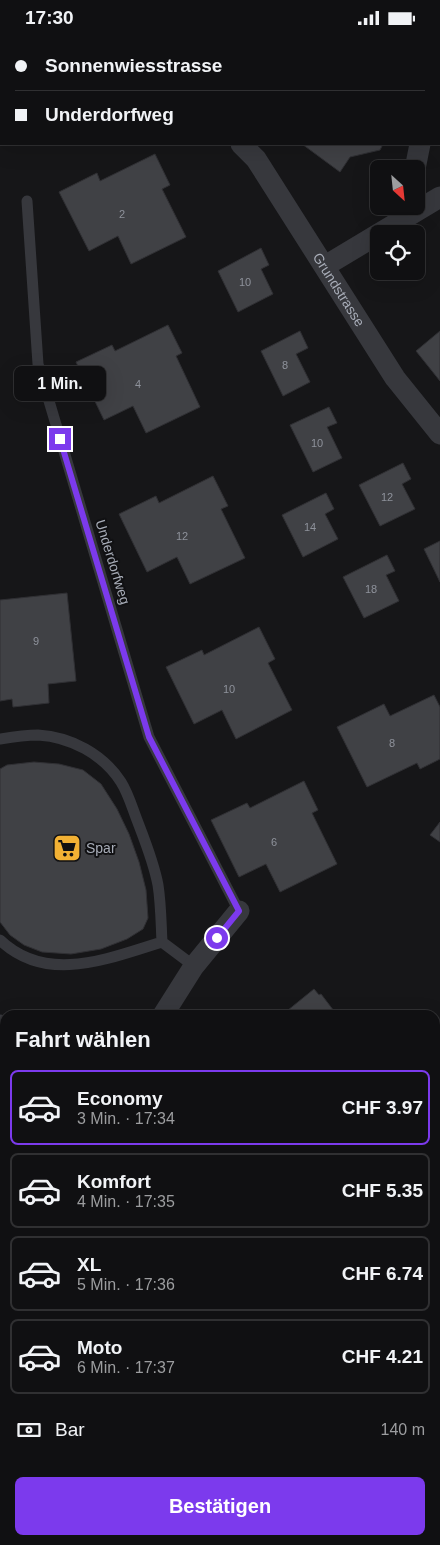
<!DOCTYPE html>
<html lang="de">
<meta charset="utf-8">
<style>
:root{--surface:#101012;--page:#1e1e20;--text:#f1f3f6;--muted:#9c9d9f;--line:#303032;--accent:#7c3aed}
body{margin:0;font-family:Helvetica,sans-serif;background:var(--page);color:var(--text);height:100vh;display:flex;flex-direction:column;font-size:19px;white-space:nowrap}
*{box-sizing:border-box;margin:0}
p{font-size:16px;color:var(--muted)}
.icon{flex:none;width:28px;height:28px;fill:none;stroke:currentColor;stroke-width:2;stroke-linecap:round;stroke-linejoin:round}
.map{position:relative;flex:1;overflow:hidden}
.panel{position:absolute;left:0px;top:975px;width:440px;height:535px;display:flex;flex-direction:column;background:var(--surface);border-radius:15px 15px 0 0;box-shadow:0 5px 20px #0002,0 0 0 1px var(--line)}
.panel>*{flex:none}
.top-card{position:absolute;left:0px;top:0px;width:440px;height:110px;box-shadow:0 5px 20px #0002,0 0 0 1px var(--line);display:grid;align-content:center;height:110px;padding:0 15px;background:var(--surface)}
.needle{width:32px;rotate:153deg}
.fabs{position:absolute;left:370px;top:125px;display:grid;gap:10px}
.fabs a{display:grid;place-items:center;width:55px;height:55px;border-radius:8px;background:var(--surface);box-shadow:0 5px 20px #0002,0 0 0 1px var(--line);font-size:25px}
.end{position:absolute;width:22px;height:22px;margin:-11px;border:6px solid #7c3aed;background:#fff;box-shadow:0 0 0 2px #fff}
.from{border-radius:50%}
.bubble{position:absolute;height:35px;border-radius:8px;background:var(--surface);box-shadow:0 5px 20px #0002,0 0 0 1px var(--line);font-size:16px;font-weight:700;line-height:35px;text-align:center}
.top-card b{display:flex;align-items:center;gap:18px;height:48px;font-size:19px}
.top-card b+b{border-top:1px solid var(--line)}
.top-card i{width:12px;height:12px;background:var(--text)}
ul{padding:0;list-style:none}
li{display:flex;align-items:center;gap:15px;height:75px;margin:0 10px 8px;padding:0 5px;border:2px solid var(--line);border-radius:8px}
li div{flex:1}
li b{display:block;font-size:19px}
li em{font-style:normal;font-weight:700}
li.selected{border-color:var(--accent)}
li>.icon{width:45px;height:45px;stroke-width:1.5}
h2{padding:0 15px;font-size:22px;line-height:60px}
.pay{display:flex;align-items:center;gap:12px;height:55px;padding:0 15px;font-size:19px}
.pay p{margin-inline-start:auto}
.primary-button{display:flex;gap:10px;margin-top:auto;padding:10px 15px}
.primary-button a{flex:1;height:58px;border-radius:8px;background:var(--accent);color:#fff;font-size:20px;font-weight:700;line-height:58px;text-align:center}
.status{display:flex;justify-content:space-between;align-items:center;height:35px;padding:0 25px;background:var(--surface);direction:ltr}
.status svg{height:14px;fill:currentColor}
.map>svg:first-child{display:block}
</style>
<div class="status"><b>17:30</b><svg viewBox="0 0 49 12"><path d="M0 12V9h3v3zM5 12V6h3v6zM10 12V3h3v9zM15 12V0h3v12zM26 1h20v11H26zM47 4h2v5h-2z"/></svg></div>
<div class="map">
<svg width="440" height="1510" viewBox="0 0 440 1510">
<rect width="100%" height="100%" fill="#161618"/>
<g fill="none" stroke-linecap="round" stroke-linejoin="round">
<!-- stream -->
<path stroke="#2c353c" stroke-width="8" d="M435,1321L440,1318"/>
</g>
<!-- building -->
<path fill="#404145" stroke="#303034" d="M302,109H383L380,115L350,122L340,137Z
M155,119L170,150L162,154L186,202L131,229L118,201L89,216L59,157L97,138L100,146Z
M261,213L269,230L261,234L273,259L238,277L218,236Z
M168,290L182,318L176,321L200,372L146,398L133,371L104,385L76,327L112,310L115,316Z
M300,296L308,313L296,319L310,347L283,361L261,316Z
M440,296V346L416,316Z
M329,372L337,388L327,392L342,423L313,437L290,390Z
M403,428L411,444L402,449L415,474L380,491L359,450Z
M213,441L228,471L221,474L245,523L190,549L177,522L147,537L119,479L156,461L159,468Z
M326,458L334,474L325,479L338,504L303,522L282,480Z
M440,506V547L424,514Z
M387,520L395,536L386,540L399,566L364,583L343,542Z
M67,558L76,646L48,649L49,668L13,672L12,664L0,666V565Z
M259,592L275,624L268,628L292,675L236,704L222,675L194,689L166,632L202,615L204,620Z
M434,660L440,672V724L420,734L417,728L367,752L337,692L384,669L390,681Z
M34,727L59,729L83,735L101,749L117,774L129,799L139,827L146,855L148,883L143,894L127,904L101,914L71,919L42,917L24,910L10,900L0,887V734L7,730Z
M304,746L318,775L312,778L337,829L280,857L266,829L239,842L211,785L247,768L250,773Z
M440,787V807L430,800Z
M314,954L319,960L321,959L337,980H282Z
M5,1120V1186L2,1189L0,1186V1124Z
M5,1230V1270L0,1264V1234Z
M5,1368V1411L0,1414V1370Z
M440,1385V1417L435,1412V1391Z
M298,1505H367L358,1510H301Z"/>
<g fill="none" stroke-linecap="round" stroke-linejoin="round">
<!-- lane -->
<path stroke="#37383d" stroke-width="11" d="M27,166L38,329L149,702L239,876
M0,704C12,702 25,700 38,700C71,702 103,719 121,747C128,758 132,772 137,785C145,806 154,828 158,850C161,869 161,888 162,907L194,931
M0,905C47,950 109,923 162,907"/>
<!-- street -->
<g stroke="#37383d" stroke-width="21">
<path d="M359,0L361,1"/>
<path d="M0,7L1,8"/>
<path id="s1" d="M241,109L256,124L395,343L440,399"/>
<path d="M415,134L420,109"/>
<path d="M325,231L440,162"/>
<path d="M163,980L194,931L239,876"/>
<path d="M0,990L5,992"/>
<path d="M0,1295L5,1299"/>
<path d="M435,1351L440,1356"/>
<path d="M0,1486L5,1481"/>
<path d="M266,1505L270,1510"/>
</g>
</g>
<g fill="none" stroke-linecap="round" stroke-linejoin="round">
<!-- route -->
<path stroke="#7c3aed" stroke-width="6" d="M60,404L149,702L239,876L217,903"/>
</g>
<!-- icons -->
<defs>
<symbol id="supermarket-square" viewBox="-11 -11 22 22"><rect x="-9" y="-9" width="18" height="18" rx="4" fill="#f2b134" stroke="#111113"/><path d="M-6-5.5h2.5l.6 2H6L4.5 2H-2.5L-4.4-4H-6ZM-1.5 3.2a1.3 1.3 0 1 0 .1 0ZM3 3.2a1.3 1.3 0 1 0 .1 0Z" fill="#111"/></symbol>
</defs>
<g fill-rule="evenodd">
<use href="#supermarket-square" x="51" y="797" width="32" height="32"/>
</g>
<g text-anchor="middle" stroke-width="4" stroke-linejoin="round" paint-order="stroke">
<!-- number labels -->
<g font-size="11" fill="#8e929b">
<text x="122" y="183">2</text>
<text x="245" y="251">10</text>
<text x="285" y="334">8</text>
<text x="138" y="353">4</text>
<text x="317" y="412">10</text>
<text x="387" y="466">12</text>
<text x="310" y="496">14</text>
<text x="182" y="505">12</text>
<text x="371" y="558">18</text>
<text x="36" y="610">9</text>
<text x="229" y="658">10</text>
<text x="392" y="712">8</text>
<text x="274" y="811">6</text>
</g>
<!-- street labels -->
<g font-size="14" fill="#a8adb8" stroke="#111113">
<text dy="5" stroke="none"><textPath href="#s1" startOffset="176">Grundstrasse</textPath></text>
<text transform="translate(113 527) rotate(73)" y="5">Underdorfweg</text>
</g>
<!-- poi labels -->
<g font-size="14" fill="#a8adb8" stroke="#111113" text-anchor="start">
<text x="86" y="818">Spar</text>
</g>
</g>
</svg>
<div class="fabs">
<a><svg class="needle" viewBox="-14 -14 28 28"><path d="M0-13l5 13h-10z" fill="#e53935"/><path d="M0 13l5-13h-10z" fill="#9c9d9f"/></svg></a>
<a><svg class="icon" aria-label="locate" viewBox="0 0 24 24"><circle cx="12" cy="12" r="6"/><path d="M12 2v4M12 18v4M2 12h4M18 12h4"/></svg></a>
</div>
<i class="end from" style="left:217px;top:903px"></i>
<i class="end" style="left:60px;top:404px"></i>
<div class="bubble" style="left:14px;top:331px;width:92px">1 Min.</div>
<div class="top-card">
<b><i class="from"></i>Sonnenwiesstrasse</b>
<b><i></i>Underdorfweg</b>
</div>
<section class="panel">
<h2>Fahrt wählen</h2>
<ul>
<li class="selected"><svg class="icon" aria-label="car" viewBox="0 0 24 24"><path d="M5 17H2v-5l4-1 3-4h7l3 4 3 1v5h-3M9 17h6M6 11h13"/><circle cx="7" cy="17" r="2"/><circle cx="17" cy="17" r="2"/></svg><div><b>Economy</b><p>3 Min. · 17:34</p></div><em>CHF 3.97</em></li>
<li><svg class="icon" aria-label="car" viewBox="0 0 24 24"><path d="M5 17H2v-5l4-1 3-4h7l3 4 3 1v5h-3M9 17h6M6 11h13"/><circle cx="7" cy="17" r="2"/><circle cx="17" cy="17" r="2"/></svg><div><b>Komfort</b><p>4 Min. · 17:35</p></div><em>CHF 5.35</em></li>
<li><svg class="icon" aria-label="car" viewBox="0 0 24 24"><path d="M5 17H2v-5l4-1 3-4h7l3 4 3 1v5h-3M9 17h6M6 11h13"/><circle cx="7" cy="17" r="2"/><circle cx="17" cy="17" r="2"/></svg><div><b>XL</b><p>5 Min. · 17:36</p></div><em>CHF 6.74</em></li>
<li><svg class="icon" aria-label="car" viewBox="0 0 24 24"><path d="M5 17H2v-5l4-1 3-4h7l3 4 3 1v5h-3M9 17h6M6 11h13"/><circle cx="7" cy="17" r="2"/><circle cx="17" cy="17" r="2"/></svg><div><b>Moto</b><p>6 Min. · 17:37</p></div><em>CHF 4.21</em></li>
</ul>
<div class="pay"><svg class="icon" aria-label="cash" viewBox="0 0 24 24"><path d="M3 7h18v10H3z"/><circle cx="12" cy="12" r="2"/></svg>Bar<p>140 m</p></div>
<div class="primary-button"><a>Bestätigen</a></div>
</section>
</div>
